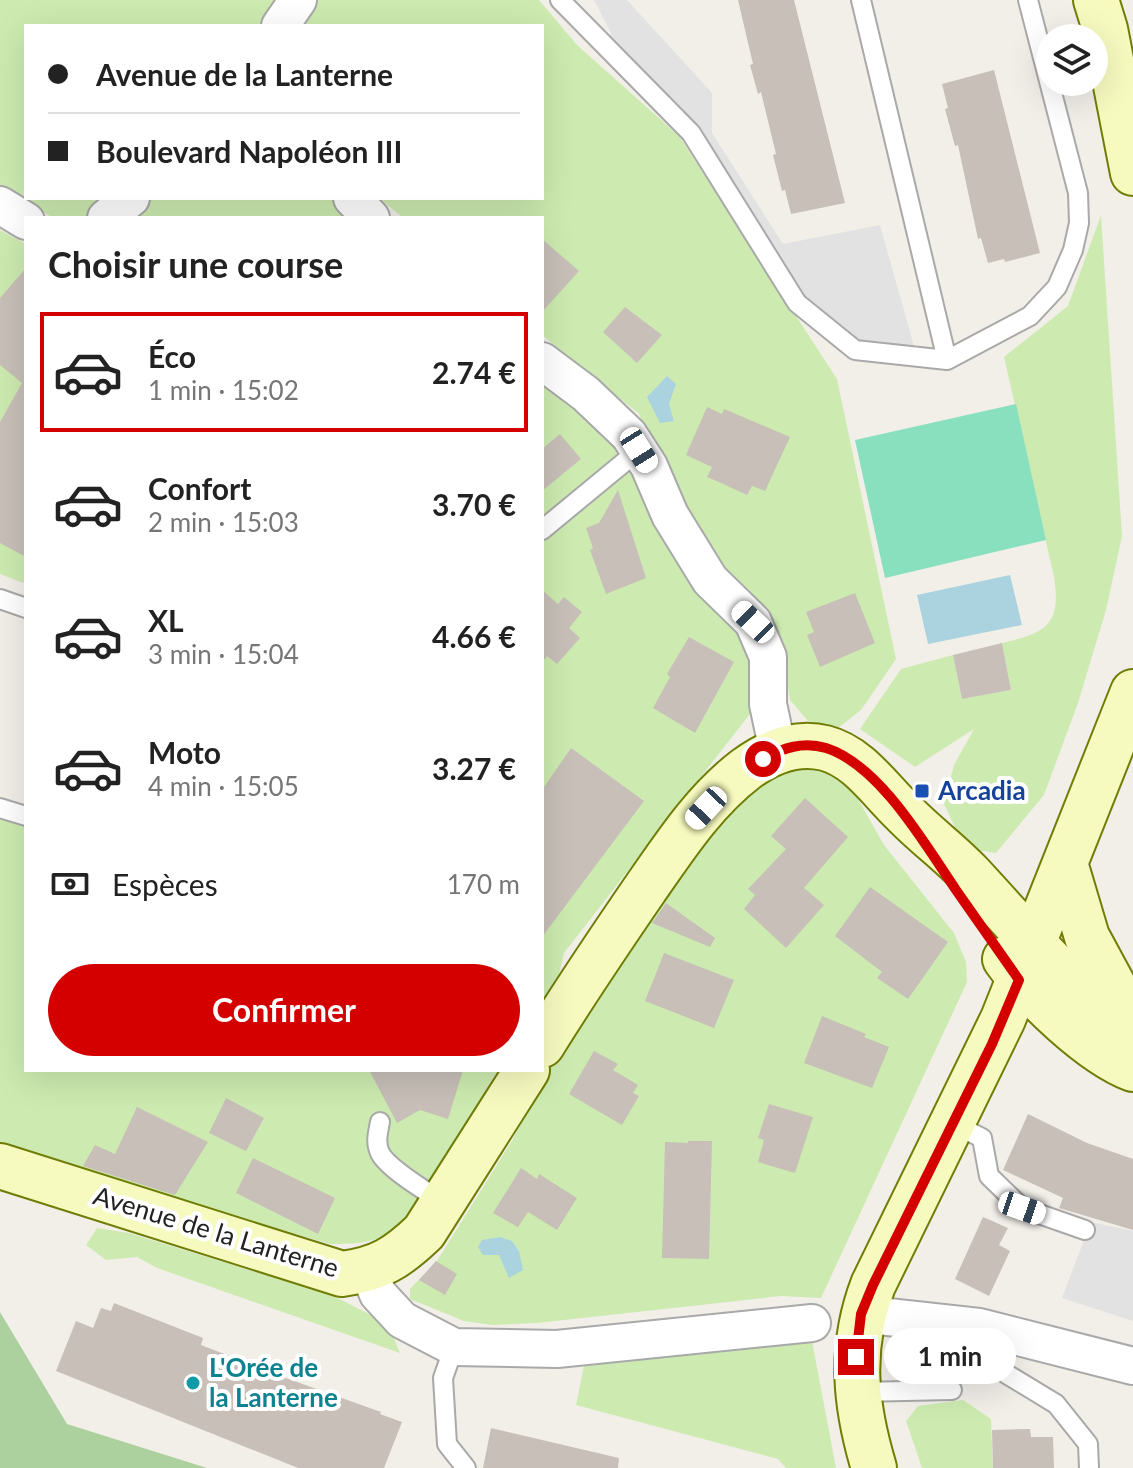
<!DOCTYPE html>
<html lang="fr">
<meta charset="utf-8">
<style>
:root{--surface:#fff;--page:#f6f6f6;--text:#222;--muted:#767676;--line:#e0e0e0;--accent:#d40000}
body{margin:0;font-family:Lato,sans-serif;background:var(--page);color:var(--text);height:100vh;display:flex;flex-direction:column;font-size:30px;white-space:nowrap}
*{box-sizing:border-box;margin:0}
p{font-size:26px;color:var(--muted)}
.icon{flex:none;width:44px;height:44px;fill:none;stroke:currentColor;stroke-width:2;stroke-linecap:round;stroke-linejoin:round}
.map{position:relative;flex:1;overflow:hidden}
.drawer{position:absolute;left:24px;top:216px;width:520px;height:856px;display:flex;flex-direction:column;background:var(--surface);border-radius:0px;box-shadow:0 8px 32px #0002}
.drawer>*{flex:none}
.banner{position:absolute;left:24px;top:24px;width:520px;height:176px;border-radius:0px;box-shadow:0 8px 32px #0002;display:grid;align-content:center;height:176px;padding:0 24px;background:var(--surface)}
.buttons{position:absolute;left:1036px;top:24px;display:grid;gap:16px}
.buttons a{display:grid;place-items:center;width:72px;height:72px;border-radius:50%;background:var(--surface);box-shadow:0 8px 32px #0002;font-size:40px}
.end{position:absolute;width:36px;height:36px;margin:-18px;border:10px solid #d40000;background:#fff;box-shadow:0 0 0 4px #fff}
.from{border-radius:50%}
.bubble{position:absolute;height:56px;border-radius:28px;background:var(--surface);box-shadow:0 8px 32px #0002;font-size:26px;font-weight:700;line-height:56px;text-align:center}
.car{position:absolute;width:24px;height:48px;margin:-24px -12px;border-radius:10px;box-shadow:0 0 6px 2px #0007;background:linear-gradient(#fff 24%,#345 0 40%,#fff 0 76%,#345 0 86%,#fff 0)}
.banner b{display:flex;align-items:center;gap:28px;height:76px;font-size:30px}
.banner b+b{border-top:2px solid var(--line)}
.banner i{width:20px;height:20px;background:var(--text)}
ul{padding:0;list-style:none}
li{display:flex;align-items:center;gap:24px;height:120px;margin:0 16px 12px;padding:0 8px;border:4px solid transparent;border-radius:0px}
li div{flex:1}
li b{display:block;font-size:30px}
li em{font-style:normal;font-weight:700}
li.on{border-color:var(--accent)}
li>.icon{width:72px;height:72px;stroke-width:1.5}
h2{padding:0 24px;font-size:36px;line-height:96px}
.pay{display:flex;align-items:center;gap:20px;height:88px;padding:0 24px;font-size:30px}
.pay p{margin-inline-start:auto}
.button{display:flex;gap:16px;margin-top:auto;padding:16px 24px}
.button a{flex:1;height:92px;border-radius:48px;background:var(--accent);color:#fff;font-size:32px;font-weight:700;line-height:92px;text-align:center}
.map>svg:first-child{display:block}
</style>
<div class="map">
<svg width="1133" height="1468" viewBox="0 0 1133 1468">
<rect width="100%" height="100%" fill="#f2efe9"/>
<!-- grass -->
<path fill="#cdebb0" d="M0,0H283L266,26H26V198H124L102,218H53L16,195L0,191Z
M311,0H539L577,45L679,136L837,379L896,659L861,710L838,728L808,721L790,700L782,652L699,544L675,501L639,414L542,335V218H403L379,198H542V26H293Z
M145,198H344L362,218H129Z
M1101,215L1122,536L1106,610L1078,703L1044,795L996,853L965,848L944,804L954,765L974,729L915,767L860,729L901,669L953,655L962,699L1011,690L1002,643C1044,633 1062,626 1054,577L1004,357L1068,306Z
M0,230L26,244V584L0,574Z
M542,372L624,452L542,523Z
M632,466L751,651L753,710L564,953L558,979L542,1003V536Z
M804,759L846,778L884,845L954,933L966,962L967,982L821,1298L781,1296L537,1323L492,1325L464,1321L410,1299V1289L437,1261L513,1139L551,1060L626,933L750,787Z
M0,816L26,824V1070H498C470,1112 426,1213 385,1235C369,1244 348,1244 330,1244L0,1147Z
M97,1228L129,1233L334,1296L388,1324L400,1353L157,1268L137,1257L106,1260L86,1245Z
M811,1336L836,1468H786L778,1459L576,1405L586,1356Z
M963,1400L991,1419L993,1468H922L906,1421L918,1406Z"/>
<!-- forest -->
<path fill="#add19e" d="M0,1312L67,1424L207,1468H0Z"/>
<!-- pitch -->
<path fill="#88e0be" d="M1016,404L1046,540L885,578L855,440Z"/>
<!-- parking -->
<path fill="#e2e2e2" d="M594,0H627L712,93V133L783,244L880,225L917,357L855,350L797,303L691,133L604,45L611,33Z
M1091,1222L1133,1231V1321L1062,1298Z"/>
<!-- water -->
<path fill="#aad3df" d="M667,376L676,384L669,404L674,421L660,423L647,397Z
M1010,575L1022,625L928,644L917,595Z
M500,1237L512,1241L519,1251L523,1270L509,1278L499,1255H483L478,1247L482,1240Z"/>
<!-- building -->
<path fill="#c7bfb8" d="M738,0H794L845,203L791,214L785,190L782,191L773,155L776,154L761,92L758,94L750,65L753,64Z
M994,70L1040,253L1005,262L1004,259L988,263L981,238L978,239L958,145L955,146L945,109L948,108L942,84Z
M542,239L579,271L542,312Z
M26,268V557L0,543V422L22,383L0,365V298Z
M625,307L662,335L637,363L603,332Z
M707,407L722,414L724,409L790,437L765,491L752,486L747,495L721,483L707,477L712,467L686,455Z
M560,434L581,459L542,491V449Z
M618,490L646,578L606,594L590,550L593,548L586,528L599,523Z
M542,590L558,604L564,597L582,612L569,628L580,638L557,664L547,656L542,663Z
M855,593L875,643L820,667L807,635L814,632L806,612Z
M689,637L734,662L695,733L653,708L670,677L667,674Z
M1002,643L1011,690L962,699L953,655Z
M571,748L644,801L542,937V790Z
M805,798L848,837L804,888L824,905L786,948L744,909L755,895L748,889L786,849L771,836Z
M870,887L948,942L908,999L877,978L882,972L835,936Z
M666,903L715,938L710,947L652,923Z
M664,953L734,980L714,1028L645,1001Z
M822,1016L866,1034L864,1037L889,1047L872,1088L804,1063Z
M594,1051L618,1064L613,1070L638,1085L633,1093L639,1096L622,1125L569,1094Z
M369,1070H463L448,1119L420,1110L397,1123Z
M226,1098L264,1118L246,1151L209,1133Z
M769,1104L813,1117L795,1173L758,1162L764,1140L758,1138Z
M137,1107L208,1142L175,1195L83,1166L95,1145L115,1154Z
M1028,1114L1087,1143L1133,1159V1230L1059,1208L1063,1198L1003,1170Z
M688,1141H712L709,1259L662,1258L665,1142L688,1143Z
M253,1158L335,1198L318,1234L236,1193Z
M521,1168L537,1179L539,1174L577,1198L557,1230L528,1212L518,1227L493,1213Z
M983,1217L1008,1228L999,1245L1010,1251L989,1296L955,1279Z
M436,1261L457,1274L445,1295L419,1280Z
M114,1303L203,1338L201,1345L245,1362L246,1359L259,1364L283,1377L381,1412L380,1414L402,1422L384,1468H298L56,1371L76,1321L93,1328L101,1308L111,1311Z
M491,1428L619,1458L618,1468H483Z
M1030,1429L1031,1437H1053L1054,1468H993L992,1430Z"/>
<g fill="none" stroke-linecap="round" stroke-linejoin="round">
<defs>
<path id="lane" d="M560,0L691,133L797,303L855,350L947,360L1030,316L1057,287L1073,250L1079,223L1078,193L1028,0
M861,0L947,360
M542,530L639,450
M0,599L26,608
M0,808L26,816
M380,1122C378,1133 375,1142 380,1153C388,1169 429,1193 444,1203
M952,1123L982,1138L989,1176L1022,1208L1085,1230
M943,1323L950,1353L971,1365L995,1367L1056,1404L1088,1444L1089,1468
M454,1347L443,1378L447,1444L466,1468
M858,1392L952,1390"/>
<path id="street" d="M280,26L298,0
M352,198L371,218
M0,205L26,221
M106,218L131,198
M542,361L586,394L629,435L649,466L670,515L710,580L753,622L768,657V704L778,751
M368,1270L378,1294L402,1320L454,1347L557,1349L812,1323
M861,1314L979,1327L1133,1366"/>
<path id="secondary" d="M1096,0L1105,29L1133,173
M1065,863L1087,937L1133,1022
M1005,959C1031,995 1091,1053 1133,1069
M542,1045C575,992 610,940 645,889C675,846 704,801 746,769C769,752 796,741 825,748C859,757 879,789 903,812C924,834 949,852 970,874C1022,930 1070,989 1133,1034
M0,1166L342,1274C379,1269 397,1258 424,1232L527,1070
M874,1468C855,1405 849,1348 873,1285L1003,1019L1133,692"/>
</defs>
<!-- lane casing -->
<use href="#lane" stroke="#a9a9a9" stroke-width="22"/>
<!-- street casing -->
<use href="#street" stroke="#a9a9a9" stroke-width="40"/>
<!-- secondary casing -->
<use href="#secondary" stroke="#707d05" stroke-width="48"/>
<!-- lane -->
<use href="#lane" stroke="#fff" stroke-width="18"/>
<!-- street -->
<use href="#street" stroke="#fff" stroke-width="36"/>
<!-- secondary -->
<use href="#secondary" stroke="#f7fabf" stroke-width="44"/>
</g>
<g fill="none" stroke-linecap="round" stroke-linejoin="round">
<!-- route -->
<path stroke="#d40000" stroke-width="10" d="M763,759C783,748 803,741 826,748C880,765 926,846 956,890C977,920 998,950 1019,980L992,1044L873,1285L861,1314L856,1357"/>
</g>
<!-- markers -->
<rect fill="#1a4fb4" stroke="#fff" stroke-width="3" x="914" y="783" width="16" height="16" rx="4"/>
<circle fill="#0f9aa8" stroke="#fff" stroke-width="3" cx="193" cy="1383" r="8"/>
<g text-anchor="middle" stroke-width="8" stroke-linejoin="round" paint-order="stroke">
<!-- transit labels -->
<g font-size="26" font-weight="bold" fill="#164399" stroke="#fff" text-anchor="start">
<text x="938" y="800">Arcadia</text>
</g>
<!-- street labels -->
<g font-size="26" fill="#222" stroke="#fff">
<text transform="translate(216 1232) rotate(17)" y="9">Avenue de la Lanterne</text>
</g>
<!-- culture labels -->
<g font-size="26" font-weight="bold" fill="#0d838f" stroke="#fff" text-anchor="start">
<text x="209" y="1377">L'Orée de<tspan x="209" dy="30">la Lanterne</tspan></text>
</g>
</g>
</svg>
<div class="buttons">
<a><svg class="icon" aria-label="layers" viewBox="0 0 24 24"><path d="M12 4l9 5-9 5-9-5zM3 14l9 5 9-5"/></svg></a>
</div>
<i class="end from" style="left:763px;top:759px"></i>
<i class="end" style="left:856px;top:1357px"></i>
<div class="bubble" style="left:884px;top:1328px;width:132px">1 min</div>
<i class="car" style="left:639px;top:450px;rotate:148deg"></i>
<i class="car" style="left:753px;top:622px;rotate:314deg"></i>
<i class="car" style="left:706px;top:808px;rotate:223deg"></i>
<i class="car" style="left:1022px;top:1208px;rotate:109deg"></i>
<div class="banner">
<b><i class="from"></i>Avenue de la Lanterne</b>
<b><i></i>Boulevard Napoléon III</b>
</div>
<section class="drawer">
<h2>Choisir une course</h2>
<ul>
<li class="on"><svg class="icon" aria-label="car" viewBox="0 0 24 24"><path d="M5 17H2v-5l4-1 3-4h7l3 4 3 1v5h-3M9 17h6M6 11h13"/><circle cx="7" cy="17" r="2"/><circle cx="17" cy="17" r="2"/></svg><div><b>Éco</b><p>1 min · 15:02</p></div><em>2.74 €</em></li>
<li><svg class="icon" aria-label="car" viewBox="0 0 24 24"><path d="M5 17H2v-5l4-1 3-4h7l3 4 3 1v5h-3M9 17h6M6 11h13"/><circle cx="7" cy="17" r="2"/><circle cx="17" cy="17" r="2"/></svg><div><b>Confort</b><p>2 min · 15:03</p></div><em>3.70 €</em></li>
<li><svg class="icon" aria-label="car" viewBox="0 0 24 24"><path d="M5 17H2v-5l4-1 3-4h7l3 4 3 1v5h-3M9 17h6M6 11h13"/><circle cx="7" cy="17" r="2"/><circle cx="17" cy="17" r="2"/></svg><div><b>XL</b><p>3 min · 15:04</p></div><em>4.66 €</em></li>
<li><svg class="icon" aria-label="car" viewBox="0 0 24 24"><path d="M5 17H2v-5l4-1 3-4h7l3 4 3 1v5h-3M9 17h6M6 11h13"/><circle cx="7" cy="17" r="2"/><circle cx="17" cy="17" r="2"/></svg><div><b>Moto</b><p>4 min · 15:05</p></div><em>3.27 €</em></li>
</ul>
<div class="pay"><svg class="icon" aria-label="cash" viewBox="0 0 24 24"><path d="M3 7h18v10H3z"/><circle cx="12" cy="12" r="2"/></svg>Espèces<p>170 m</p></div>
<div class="button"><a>Confirmer</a></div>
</section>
</div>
